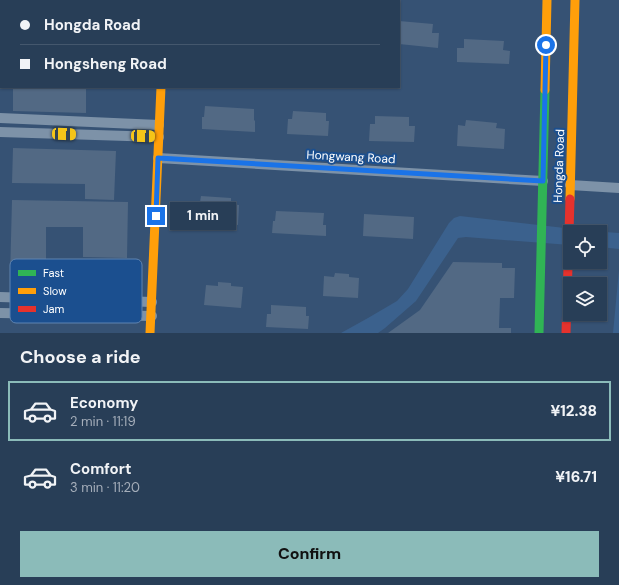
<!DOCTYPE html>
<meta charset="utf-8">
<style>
:root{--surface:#283e57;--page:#30455d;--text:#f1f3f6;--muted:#a5aeba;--line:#44576d;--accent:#8bbbb9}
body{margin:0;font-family:"DM Sans",sans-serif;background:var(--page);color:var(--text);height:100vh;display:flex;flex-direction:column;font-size:15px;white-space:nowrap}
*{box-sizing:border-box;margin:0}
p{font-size:13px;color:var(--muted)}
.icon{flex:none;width:22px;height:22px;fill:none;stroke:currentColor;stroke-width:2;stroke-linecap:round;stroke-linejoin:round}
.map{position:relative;height:333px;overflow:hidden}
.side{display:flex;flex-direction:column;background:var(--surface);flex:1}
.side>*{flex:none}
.hud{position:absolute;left:0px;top:0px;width:400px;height:88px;box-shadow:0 1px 3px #0004,0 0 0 1px var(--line);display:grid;align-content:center;height:88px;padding:0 20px;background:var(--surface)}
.tools{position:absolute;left:563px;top:225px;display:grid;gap:8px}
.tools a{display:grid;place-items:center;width:44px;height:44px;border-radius:0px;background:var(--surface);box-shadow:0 1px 3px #0004,0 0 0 1px var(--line);font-size:20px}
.end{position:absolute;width:18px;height:18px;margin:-9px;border:5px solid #1a73e8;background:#fff;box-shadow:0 0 0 2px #fff}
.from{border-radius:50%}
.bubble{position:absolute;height:28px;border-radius:0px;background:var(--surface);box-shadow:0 1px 3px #0004,0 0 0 1px var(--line);font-size:13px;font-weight:800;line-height:28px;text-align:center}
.car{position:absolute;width:12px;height:24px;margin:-12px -6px;border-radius:5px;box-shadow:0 0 3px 1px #0007;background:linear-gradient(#f5c518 24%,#345 0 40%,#f5c518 0 76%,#345 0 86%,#f5c518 0)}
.hud b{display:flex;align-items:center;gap:14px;height:38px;font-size:15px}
.hud b+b{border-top:1px solid var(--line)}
.hud i{width:10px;height:10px;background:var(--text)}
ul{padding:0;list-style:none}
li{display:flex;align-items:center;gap:12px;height:60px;margin:0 8px 6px;padding:0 12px;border:2px solid transparent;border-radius:0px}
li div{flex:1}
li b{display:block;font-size:15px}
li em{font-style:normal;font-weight:800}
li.active{border-color:var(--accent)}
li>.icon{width:36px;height:36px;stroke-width:1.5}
h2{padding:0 20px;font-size:18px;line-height:48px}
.button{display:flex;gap:8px;margin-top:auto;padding:8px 20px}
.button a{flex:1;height:46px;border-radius:0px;background:var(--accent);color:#111;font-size:16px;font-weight:800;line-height:46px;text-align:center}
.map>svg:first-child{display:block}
</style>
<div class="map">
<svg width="619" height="333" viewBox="0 0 619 333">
<rect width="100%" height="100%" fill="#365274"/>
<!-- water -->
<path fill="#3b618d" d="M460,216L591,231L619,233V249L600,247V232H570V245L466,237L458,238L416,301L385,328L378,333H341L368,318L397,301L408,289L449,223L454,218Z
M619,270V333H613Z"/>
<!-- building -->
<path fill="#526984" d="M399,21L433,24L432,33H439L438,48L399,44Z
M464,39L504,41L503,50L510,51L509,64L457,62V48H464Z
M13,87H86V113L13,111Z
M205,106L254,109V120L255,121V132L202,129V117H204Z
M293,111L326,113V121H329L328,136L287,134L288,119H292Z
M375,116L409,117V126H415L414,142L369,141L370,124H375Z
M466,120L497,123L496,128L505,129L504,149L457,146L458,125L465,126Z
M13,148L116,151L114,200L85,199V184L12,183Z
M201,196L231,198V204L239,205L238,225L190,222L191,201L200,202Z
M12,200L128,202L127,258L83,257V227H46V279L10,278Z
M276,211L324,213L323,225H326V236L272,233L273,221H275Z
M364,214L414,217L413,239L363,236Z
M453,262L502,263V268H515L514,298H500L499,328H511V333H388L420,310Z
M335,273L349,274V277L359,278L358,298L323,296L324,276L334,277Z
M218,282L231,283V286L243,287L241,308L204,305L206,285L218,286Z
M271,305L306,307V316H309L308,329L266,327L267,314H271Z"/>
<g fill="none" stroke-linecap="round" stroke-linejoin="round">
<!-- street -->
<path stroke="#7d92a8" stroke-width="10" d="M0,118L159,125
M0,132L159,137
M158,158L543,181
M570,185L619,188
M0,297L152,302
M0,313L152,316"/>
<!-- fast -->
<path stroke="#30b455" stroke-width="9" d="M165,0V1
M539,333L545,90"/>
<!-- slow -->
<path stroke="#ff9f0a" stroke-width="9" d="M545,90L547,0
M570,199L575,0
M150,333L161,87"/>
<!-- jam -->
<path stroke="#e5322d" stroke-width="9" d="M566,333L570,199"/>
</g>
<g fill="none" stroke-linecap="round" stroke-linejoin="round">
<!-- route -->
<path stroke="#1a73e8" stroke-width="5" d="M156,216L158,158L543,181L546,45"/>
</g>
<g text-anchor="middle" stroke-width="4" stroke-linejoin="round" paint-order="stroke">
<!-- street labels -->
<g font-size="12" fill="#fff" stroke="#1b4f8f">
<text transform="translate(351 157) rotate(3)" y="4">Hongwang Road</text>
<text transform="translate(559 166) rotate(-88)" y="4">Hongda Road</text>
</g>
</g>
<!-- legend -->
<rect x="10" y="259" width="132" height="64" rx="6" fill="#1b4f8f" stroke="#5f84b1" stroke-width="1"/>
<rect x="18" y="270" width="18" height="6" fill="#30b455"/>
<rect x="18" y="288" width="18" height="6" fill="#ff9f0a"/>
<rect x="18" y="306" width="18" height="6" fill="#e5322d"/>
<g font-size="11" fill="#fff">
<text x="43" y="277">Fast</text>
<text x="43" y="295">Slow</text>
<text x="43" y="313">Jam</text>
</g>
</svg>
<div class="tools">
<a><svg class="icon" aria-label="locate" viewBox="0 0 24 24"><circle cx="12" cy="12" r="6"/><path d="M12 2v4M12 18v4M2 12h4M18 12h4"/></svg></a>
<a><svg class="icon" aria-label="layers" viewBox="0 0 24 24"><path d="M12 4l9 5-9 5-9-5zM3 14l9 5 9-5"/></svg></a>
</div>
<i class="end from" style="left:546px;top:45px"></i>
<i class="end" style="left:156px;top:216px"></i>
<div class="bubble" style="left:170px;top:202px;width:66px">1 min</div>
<i class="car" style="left:64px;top:134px;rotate:92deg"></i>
<i class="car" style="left:143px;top:136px;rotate:92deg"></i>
<div class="hud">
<b><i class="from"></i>Hongda Road</b>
<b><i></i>Hongsheng Road</b>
</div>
</div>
<section class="side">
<h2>Choose a ride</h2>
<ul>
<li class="active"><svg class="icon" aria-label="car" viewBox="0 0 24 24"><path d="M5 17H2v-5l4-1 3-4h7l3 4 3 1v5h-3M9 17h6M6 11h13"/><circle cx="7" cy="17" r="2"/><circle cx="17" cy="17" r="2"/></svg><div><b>Economy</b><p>2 min · 11:19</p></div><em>¥12.38</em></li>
<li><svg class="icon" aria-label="car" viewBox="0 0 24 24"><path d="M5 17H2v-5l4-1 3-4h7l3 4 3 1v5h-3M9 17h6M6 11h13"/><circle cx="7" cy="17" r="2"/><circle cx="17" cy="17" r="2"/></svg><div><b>Comfort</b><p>3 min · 11:20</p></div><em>¥16.71</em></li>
</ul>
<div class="button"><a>Confirm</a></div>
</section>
